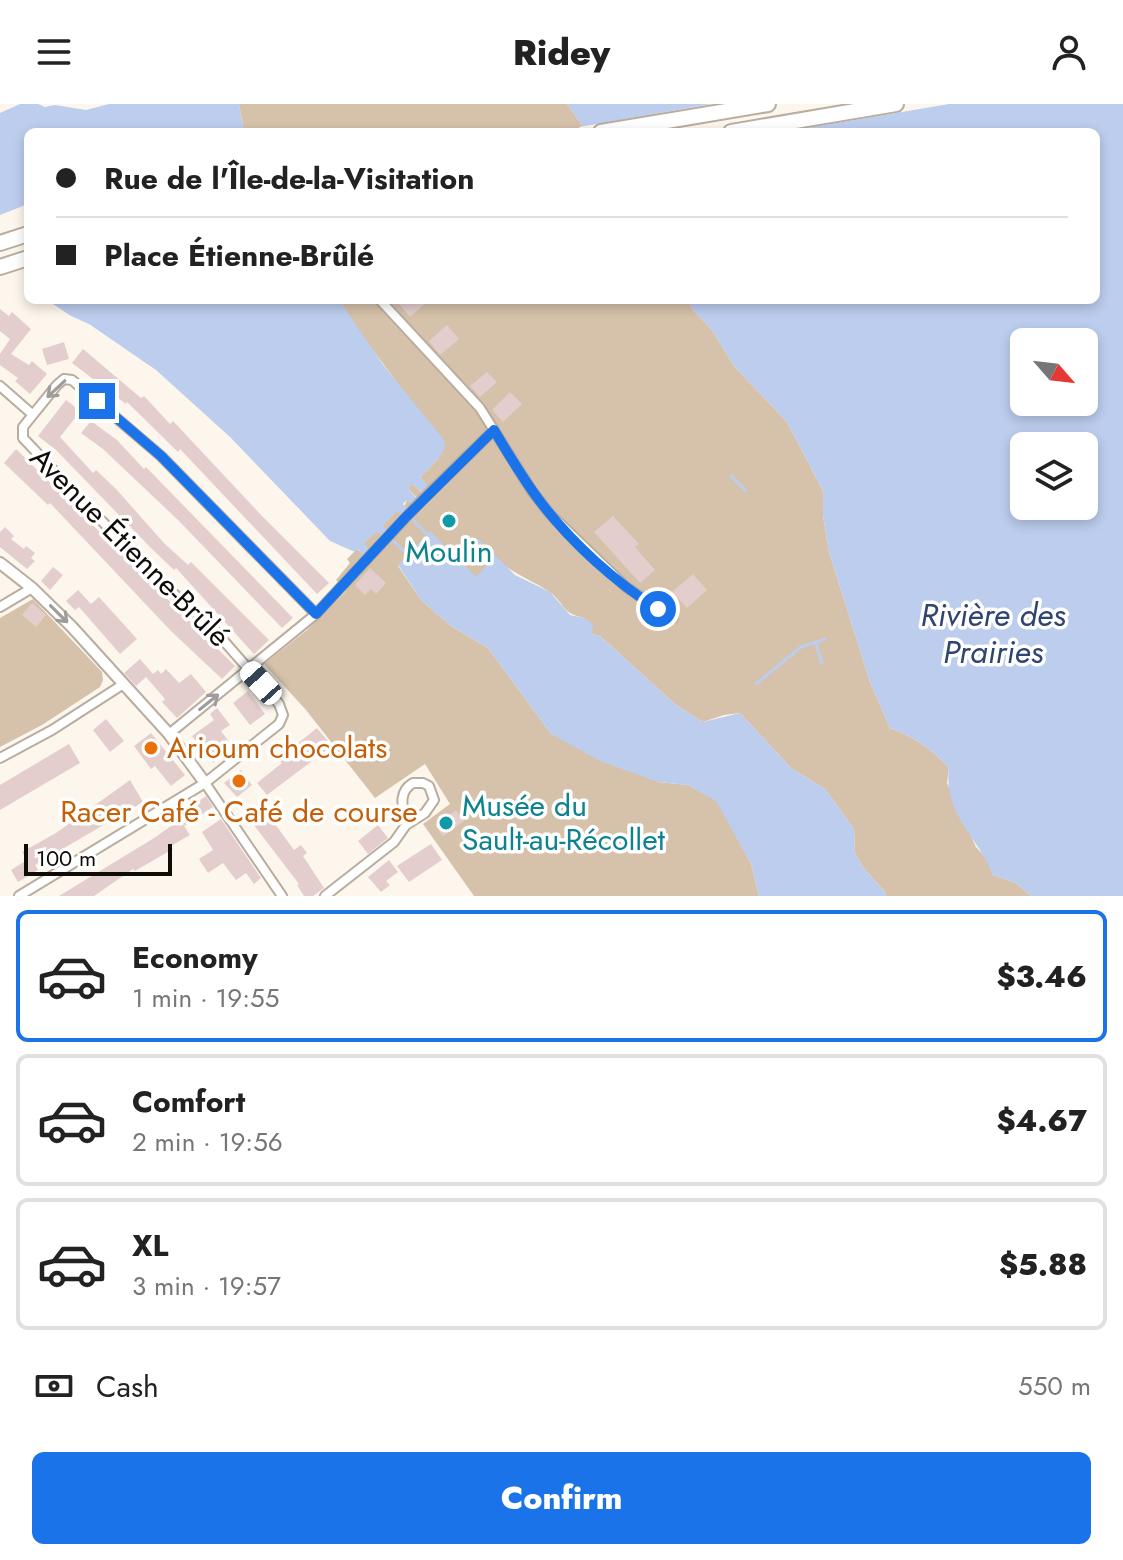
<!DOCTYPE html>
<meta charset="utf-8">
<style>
:root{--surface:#fff;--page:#f2f2f2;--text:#222;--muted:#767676;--line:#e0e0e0;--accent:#1a73e8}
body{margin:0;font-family:Jost,sans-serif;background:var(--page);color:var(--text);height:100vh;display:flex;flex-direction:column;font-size:30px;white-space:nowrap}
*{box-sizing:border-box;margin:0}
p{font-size:26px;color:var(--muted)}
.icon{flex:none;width:44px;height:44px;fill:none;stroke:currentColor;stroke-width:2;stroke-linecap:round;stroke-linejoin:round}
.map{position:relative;height:792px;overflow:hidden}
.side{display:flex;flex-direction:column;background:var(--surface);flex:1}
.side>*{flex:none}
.banner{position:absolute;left:24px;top:24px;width:1076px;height:176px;border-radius:12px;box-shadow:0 4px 12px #0003;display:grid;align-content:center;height:176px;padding:0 32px;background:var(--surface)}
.needle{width:52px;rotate:118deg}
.buttons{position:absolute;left:1010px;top:224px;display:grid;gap:16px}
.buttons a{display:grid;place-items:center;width:88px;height:88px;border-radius:12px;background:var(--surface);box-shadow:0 4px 12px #0003;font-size:40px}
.scale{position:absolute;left:24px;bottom:20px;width:148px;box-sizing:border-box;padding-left:8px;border:4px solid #0f0b07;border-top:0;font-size:22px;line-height:28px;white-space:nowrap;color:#0f0b07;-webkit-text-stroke:6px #fff;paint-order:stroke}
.end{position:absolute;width:36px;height:36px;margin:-18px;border:10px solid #1a73e8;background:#fff;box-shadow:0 0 0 4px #fff}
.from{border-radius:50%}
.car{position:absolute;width:24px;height:48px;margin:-24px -12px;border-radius:10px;box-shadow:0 0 6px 2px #0007;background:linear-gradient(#fff 24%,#345 0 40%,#fff 0 76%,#345 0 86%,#fff 0)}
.banner b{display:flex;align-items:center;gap:28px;height:76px;font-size:30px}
.banner b+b{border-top:2px solid var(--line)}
.banner i{width:20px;height:20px;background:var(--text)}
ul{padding:14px 0 0;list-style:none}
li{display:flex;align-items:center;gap:24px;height:132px;margin:0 16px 12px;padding:0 16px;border:4px solid var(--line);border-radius:12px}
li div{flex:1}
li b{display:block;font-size:30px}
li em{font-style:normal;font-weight:800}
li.selected{border-color:var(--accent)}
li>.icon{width:72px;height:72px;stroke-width:1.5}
.pay{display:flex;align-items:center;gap:20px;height:88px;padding:0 32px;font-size:30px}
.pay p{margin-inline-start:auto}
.cta{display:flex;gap:16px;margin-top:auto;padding:16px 32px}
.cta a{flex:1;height:92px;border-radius:12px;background:var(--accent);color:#fff;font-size:32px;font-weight:800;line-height:92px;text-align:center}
header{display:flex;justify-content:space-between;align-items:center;height:104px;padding:0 32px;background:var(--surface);font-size:36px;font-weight:800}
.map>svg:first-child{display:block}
</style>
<header><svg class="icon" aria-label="menu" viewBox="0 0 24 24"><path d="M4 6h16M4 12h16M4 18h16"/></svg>Ridey<svg class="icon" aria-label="person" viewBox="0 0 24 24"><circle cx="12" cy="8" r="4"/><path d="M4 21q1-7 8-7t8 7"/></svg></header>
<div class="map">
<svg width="1123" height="792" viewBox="0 0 1123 792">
<rect width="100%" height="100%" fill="#fdf6ed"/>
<!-- green -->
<path fill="#d6c1aa" d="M239,0H567L587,28H244Z
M339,196H688L693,206L712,226L734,262L787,318L823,387V412L829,448L870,578L890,624C913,632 933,646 949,664L947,679L976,743L987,755L993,771L1016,779L1031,792H886L885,788L862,762L855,749L854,725L825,685L791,664L740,609L724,611L703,618L676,601L600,532L591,530L584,514C560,509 565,498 548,487C531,476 515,471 498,456L488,461L477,473L398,462L421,496L451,522L488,544L551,630L658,678L688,681L717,697L751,760L759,792H474L423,720L450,700L425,660L375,694L306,606L264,560L307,526L346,487L336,476L350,459L347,455L357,445L363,450V440L376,427L381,431L383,421L397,406L401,410L407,396L416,393L408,384L412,379L421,388L427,381L420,373L439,354L424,315L361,230Z
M33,495L102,568L103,576L100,583L42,621L0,643V514Z"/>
<!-- water -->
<path fill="#bccdee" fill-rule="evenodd" d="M20,0H38L45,3L55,1L86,6L109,0H239L244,28H28V100L0,111V9Z
M567,0H1123V792H1031L1016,779L993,771C978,732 943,711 949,664C933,646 913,632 890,624L870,578L829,448L823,412V387L787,318L734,262L712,226L693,206L688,196H1096V28H587ZM1024,238H1084V298H1024ZM1024,342H1084V402H1024Z
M47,196H339L384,262L444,336L445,343L439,354L420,373L428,381L421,388L413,380L408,384L416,394L411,399L407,396L403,400L407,404L401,410L397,407L383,421L386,426L381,431L376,428L364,439L369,445L363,451L358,445L355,448L330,437L230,333L156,266L89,220L71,212Z
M430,427L476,473L487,461L471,445L480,436L515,471L550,488L570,511L584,514L593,520L592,530L600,532L676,601L703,618L740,609L791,664L825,685L854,725L855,749L862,762L885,788L886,792H759L751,760L716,697L688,681L658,678L600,657L551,630L488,544L451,522L421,496L398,461Z"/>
<!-- pier -->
<path fill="#fdf6ed" d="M711,0H949L784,28H582L579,23Z"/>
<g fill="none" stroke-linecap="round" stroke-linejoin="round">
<!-- stream -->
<path stroke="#bccdee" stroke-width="3" d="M731,372L746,387
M404,407L427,430
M384,428L408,451
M816,540L822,559
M756,580L801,543L825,535"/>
</g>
<!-- building -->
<path fill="#e3cecd" d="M396,196H429L410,213Z
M0,205L9,212L12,208L31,225L11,250L29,261L32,257L47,270L30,290L15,277L18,274L0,261V250L10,235L0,227Z
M447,221L459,235L440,251L429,237Z
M64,238L69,255L47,261L42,245Z
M83,245L141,294L144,292L170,320L173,317L262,412L329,479L317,490L180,345L178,348L127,298L126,300L72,259Z
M487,268L497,278L480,293L470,282Z
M510,288L522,300L503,318L492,306Z
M66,296L79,306V309L60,333L93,369L96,366L116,385L164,439L188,461L191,458L269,536L254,550L176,464L174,466L150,443L56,346L38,332Z
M91,317L117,336L144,365L146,363L293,514L282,524L178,416L103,345L81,329Z
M16,345L235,562L222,575L171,527L50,399L48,401L4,359Z
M613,412L639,440L635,443L655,466L640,479L594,428Z
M5,423L14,432L11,435L24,445L26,442L35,449L31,454L35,457L27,465L0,443V428Z
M53,463L63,471L50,486L41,477Z
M370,464L386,479L376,490L371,485L365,491L355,481Z
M693,470L707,486L687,504L672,488Z
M78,486L91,500L99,493L137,535L120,550L79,503L75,506L66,497Z
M32,499L46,511L36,523L22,511Z
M140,555L153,570L158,566L161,570L166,565L179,579L191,570L206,588L177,614L162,598L165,595L146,573L136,582L124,569Z
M248,587L265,610L250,621L233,599Z
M217,604L230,621L221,627L233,643L213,659L192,632L214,616L210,610Z
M106,615L124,637L110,648L93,626Z
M317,624L332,642L267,691L257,679L282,659L278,655Z
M151,629L185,671L171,682L155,662L151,665L134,642Z
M69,640L80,659L0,706V681Z
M241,666L252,681L237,693L224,679Z
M130,676L143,698L35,761L38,766L18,778L11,766L27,756L22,748L56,729Z
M206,692L213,703L184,722L190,731L171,742L173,745L135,767L133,765L94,792H59L154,734L191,708L188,704Z
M266,697L280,716L275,720L294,746L301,741L307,749L303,752L324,784L313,792H304L297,781L299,780L247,712Z
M456,706L464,717L443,732L435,721Z
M221,715L261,774L254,780L246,769L236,776L223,759L208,769L199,755L213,746L202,728Z
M378,721L388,734L368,750L358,737Z
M431,740L442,756L409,778L397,762Z
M389,756L398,768L386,777L390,781L381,788L368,773Z"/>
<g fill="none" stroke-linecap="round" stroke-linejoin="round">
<defs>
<path id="minor" d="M380,196L480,304L532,387L550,410L626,483L673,514
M0,282L32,310
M0,503L32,484
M169,630L316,510L421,397L494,326
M0,654L52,626L122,581
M205,679L282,792
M413,679H423L429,682L434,696L425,709L406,721C403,705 397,688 413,679Z
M19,792L205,679L279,620L283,611L279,600L209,520L158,476L23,334V323L57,281L64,275L72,276L161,352L316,510
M325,792L394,738L406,721"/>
<path id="tertiary" d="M0,459L32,484L72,523L169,630L205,679"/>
<path id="motorway" d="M601,28L768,0
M731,28L896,0
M0,139L28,130
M0,163L28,154"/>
</defs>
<!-- minor casing -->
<use href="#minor" stroke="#b9ada0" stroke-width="12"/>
<!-- tertiary casing -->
<use href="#tertiary" stroke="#b9ada0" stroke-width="14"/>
<!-- motorway casing -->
<use href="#motorway" stroke="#b9ada0" stroke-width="18"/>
<!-- minor -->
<use href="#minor" stroke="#fff" stroke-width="8"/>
<!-- tertiary -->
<use href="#tertiary" stroke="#fff" stroke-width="10"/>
<!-- motorway -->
<use href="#motorway" stroke="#fff" stroke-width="14"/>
</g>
<!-- one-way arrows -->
<defs><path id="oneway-shaft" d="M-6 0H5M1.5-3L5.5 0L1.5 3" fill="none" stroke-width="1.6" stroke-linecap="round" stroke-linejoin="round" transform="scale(2)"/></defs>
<g stroke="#9f9d9c">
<use href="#oneway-shaft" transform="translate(56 285) rotate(137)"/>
<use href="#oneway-shaft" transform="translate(59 510) rotate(45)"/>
<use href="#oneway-shaft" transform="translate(209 598) rotate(-39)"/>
</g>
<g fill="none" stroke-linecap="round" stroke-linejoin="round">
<!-- route -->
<path stroke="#1a73e8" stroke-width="10" d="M97,297L161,352L316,510L405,414L494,326C509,351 524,377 542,400C573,440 615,478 658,505"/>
</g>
<!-- markers -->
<g fill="#0f9aa8" stroke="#fff" stroke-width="3">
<circle cx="449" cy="417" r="8"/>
<circle cx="446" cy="719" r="8"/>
</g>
<g fill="#e8710a" stroke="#fff" stroke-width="3">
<circle cx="151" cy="644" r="8"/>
<circle cx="239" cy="677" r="8"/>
</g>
<g text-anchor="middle" stroke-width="7" stroke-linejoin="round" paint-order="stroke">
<!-- street labels -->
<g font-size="30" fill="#0f0b07" stroke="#fff">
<text transform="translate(130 443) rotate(45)" y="10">Avenue Étienne-Brûlé</text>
</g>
<!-- culture labels -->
<g font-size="30" fill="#0d838f" stroke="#fff">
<text x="449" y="458">Moulin</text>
<text x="462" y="712" text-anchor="start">Musée du<tspan x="462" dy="34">Sault-au-Récollet</tspan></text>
</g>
<!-- food labels -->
<g font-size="30" fill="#c56008" stroke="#fff" text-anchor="start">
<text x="167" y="654">Arioum chocolats</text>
<text x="239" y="718" text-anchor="middle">Racer Café - Café de course</text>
</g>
<!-- water labels -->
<g font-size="32" font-style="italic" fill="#2f4470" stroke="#fff">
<text x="993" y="522">Rivière des<tspan x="993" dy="37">Prairies</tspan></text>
</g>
</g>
</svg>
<div class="buttons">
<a><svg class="needle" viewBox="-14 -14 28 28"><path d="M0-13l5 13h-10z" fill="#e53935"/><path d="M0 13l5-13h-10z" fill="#767676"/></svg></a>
<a><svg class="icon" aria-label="layers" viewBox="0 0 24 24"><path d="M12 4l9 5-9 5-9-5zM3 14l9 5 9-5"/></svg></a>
</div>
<div class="scale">100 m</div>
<i class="end from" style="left:658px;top:505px"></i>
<i class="end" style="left:97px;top:297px"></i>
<i class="car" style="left:261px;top:579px;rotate:318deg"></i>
<div class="banner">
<b><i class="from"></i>Rue de l'Île-de-la-Visitation</b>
<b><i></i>Place Étienne-Brûlé</b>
</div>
</div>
<section class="side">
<ul>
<li class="selected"><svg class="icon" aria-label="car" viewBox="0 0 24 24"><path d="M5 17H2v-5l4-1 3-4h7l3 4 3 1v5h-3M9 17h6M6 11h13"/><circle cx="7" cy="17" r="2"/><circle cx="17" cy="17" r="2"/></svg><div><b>Economy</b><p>1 min · 19:55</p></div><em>$3.46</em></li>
<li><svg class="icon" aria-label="car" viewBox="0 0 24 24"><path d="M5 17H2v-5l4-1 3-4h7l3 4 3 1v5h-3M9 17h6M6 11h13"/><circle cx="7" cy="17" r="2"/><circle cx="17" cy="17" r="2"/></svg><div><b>Comfort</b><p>2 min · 19:56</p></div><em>$4.67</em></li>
<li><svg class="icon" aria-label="car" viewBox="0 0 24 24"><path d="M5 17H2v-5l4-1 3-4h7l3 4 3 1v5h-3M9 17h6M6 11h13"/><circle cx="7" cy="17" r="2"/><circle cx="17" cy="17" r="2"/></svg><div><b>XL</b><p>3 min · 19:57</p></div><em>$5.88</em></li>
</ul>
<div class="pay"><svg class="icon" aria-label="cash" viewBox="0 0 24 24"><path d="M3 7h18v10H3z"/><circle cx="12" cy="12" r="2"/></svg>Cash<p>550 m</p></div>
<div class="cta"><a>Confirm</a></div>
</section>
